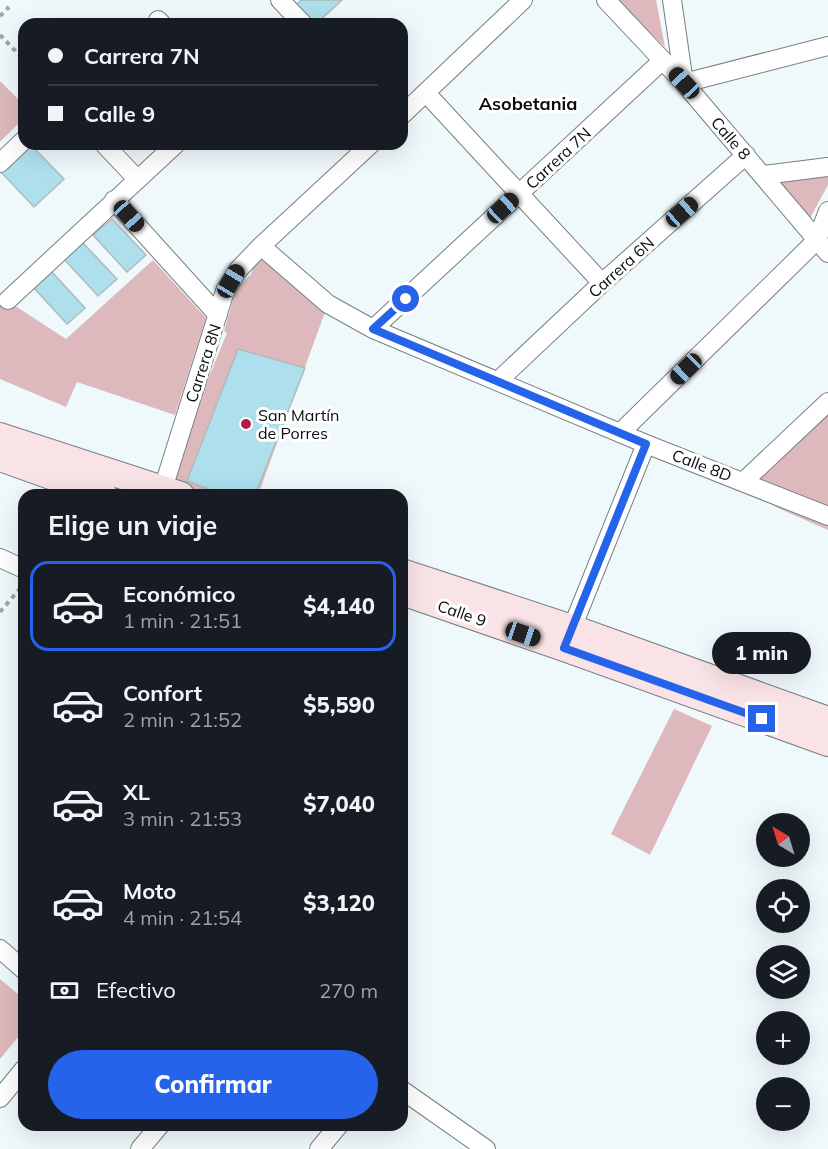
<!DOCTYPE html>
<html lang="es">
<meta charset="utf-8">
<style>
:root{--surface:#171b24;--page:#20242c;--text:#f1f3f6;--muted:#9ea1a6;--line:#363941;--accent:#2563eb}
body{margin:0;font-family:Mulish,sans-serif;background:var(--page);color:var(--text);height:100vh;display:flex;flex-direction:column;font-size:22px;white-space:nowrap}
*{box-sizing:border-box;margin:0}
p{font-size:20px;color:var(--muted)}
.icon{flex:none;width:33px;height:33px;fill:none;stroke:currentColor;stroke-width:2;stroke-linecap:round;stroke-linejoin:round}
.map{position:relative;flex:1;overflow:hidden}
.sheet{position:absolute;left:18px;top:489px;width:390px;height:642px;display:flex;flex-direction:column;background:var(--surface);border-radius:18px;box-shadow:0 6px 24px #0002}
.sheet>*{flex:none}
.top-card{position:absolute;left:18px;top:18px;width:390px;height:132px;border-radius:18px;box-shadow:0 6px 24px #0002;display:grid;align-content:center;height:132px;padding:0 30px;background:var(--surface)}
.needle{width:39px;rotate:322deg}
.buttons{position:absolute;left:756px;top:813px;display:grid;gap:12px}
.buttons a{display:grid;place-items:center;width:54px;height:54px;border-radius:50%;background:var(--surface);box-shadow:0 6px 24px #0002;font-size:30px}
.end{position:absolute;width:27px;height:27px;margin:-14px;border:8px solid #2563eb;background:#fff;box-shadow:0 0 0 3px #fff}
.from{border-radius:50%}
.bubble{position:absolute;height:42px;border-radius:21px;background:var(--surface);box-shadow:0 6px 24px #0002;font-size:20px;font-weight:800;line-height:42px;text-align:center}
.car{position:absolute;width:18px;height:36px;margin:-18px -9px;border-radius:8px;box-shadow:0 0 4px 2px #0007;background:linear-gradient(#222 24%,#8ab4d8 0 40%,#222 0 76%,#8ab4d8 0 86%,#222 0)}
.top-card b{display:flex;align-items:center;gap:21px;height:57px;font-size:22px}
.top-card b+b{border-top:2px solid var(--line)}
.top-card i{width:15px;height:15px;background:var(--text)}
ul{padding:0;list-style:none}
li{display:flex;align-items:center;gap:18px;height:90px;margin:0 12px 9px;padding:0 18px;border:3px solid transparent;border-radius:18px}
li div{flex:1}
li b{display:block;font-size:22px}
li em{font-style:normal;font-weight:800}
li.current{border-color:var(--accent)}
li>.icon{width:54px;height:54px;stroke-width:1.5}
h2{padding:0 30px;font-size:27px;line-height:72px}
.pay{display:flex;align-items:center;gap:15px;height:66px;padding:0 30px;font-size:22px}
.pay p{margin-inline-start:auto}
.primary-button{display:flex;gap:12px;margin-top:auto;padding:12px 30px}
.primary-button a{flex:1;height:69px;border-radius:36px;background:var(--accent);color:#fff;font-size:24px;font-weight:800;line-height:69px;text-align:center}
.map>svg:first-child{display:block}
</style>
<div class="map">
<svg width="828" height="1149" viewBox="0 0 828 1149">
<rect width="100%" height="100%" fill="#eff8fb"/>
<!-- green -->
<path fill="#ddb9bd" d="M617,0H656L665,47Z
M0,81L24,105V118L0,142Z
M828,173V185L809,220L778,180Z
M261,246L328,304L258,495H172L163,489L227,333L224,331L236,290L251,274Z
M153,260L206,318L175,415L77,382L66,407L0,379V296L66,339Z
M828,402V530L780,509L747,490Z
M674,709L712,726L650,855L611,834Z
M0,979L24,999V1030L0,1059Z"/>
<!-- building -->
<path fill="#addfed" stroke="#b1babc" stroke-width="1.5" d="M301,0H342L316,24H312L295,6Z
M30,144L64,179L34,207L0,171Z
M112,219L146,255L127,272L93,235Z
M83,243L117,279L98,296L64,259Z
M52,272L85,308L67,324L33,287Z
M238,349L305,368L255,495H224L187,481Z"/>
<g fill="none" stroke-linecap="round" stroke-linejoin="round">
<defs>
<path id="street" d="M280,0L303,24
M606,0L684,83L828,253
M672,0L684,83L828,46
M158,20L162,24
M426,93L602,283
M402,115L523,0
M104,144L137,179
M0,163L24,140
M764,175L828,167
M114,200L218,315
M261,246L328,304L373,329L646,444L828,516
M8,300L176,144
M373,329L663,60
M498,381L602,283L746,155
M620,433L817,240L828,211
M743,482L828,402
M161,495L225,291L238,270L261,246L371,144
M0,558L24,569
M568,638L646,444
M0,949L24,970
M402,1090L486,1149
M0,1098L24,1069
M140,1149L160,1125
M319,1149L339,1125"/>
<path id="secondary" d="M0,436L181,495
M0,458L104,495
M402,572L572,628L828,720
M402,592L564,648L828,743"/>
</defs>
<!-- street casing -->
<use href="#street" stroke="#777f81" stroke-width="20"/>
<!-- secondary casing -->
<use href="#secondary" stroke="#777f81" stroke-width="28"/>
<!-- path -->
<path stroke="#9fa6a8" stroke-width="4" stroke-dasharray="4.5 4.5" stroke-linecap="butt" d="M0,16L9,7
M0,35L24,60
M0,612L23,585"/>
<!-- street -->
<use href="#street" stroke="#fff" stroke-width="18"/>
<!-- secondary -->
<use href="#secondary" stroke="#fae3e6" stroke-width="26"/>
</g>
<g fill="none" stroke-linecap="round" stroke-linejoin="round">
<!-- route -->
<path stroke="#2563eb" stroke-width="8" d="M406,299L373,329L646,444L564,648L762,719"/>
</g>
<!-- markers -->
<circle fill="#af1d4a" stroke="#fff" stroke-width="2" cx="246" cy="424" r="6"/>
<g text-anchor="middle" stroke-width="6" stroke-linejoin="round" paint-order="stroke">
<!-- street labels -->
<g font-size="16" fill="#090c0d" stroke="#fff">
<text transform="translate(731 138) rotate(49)" y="6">Calle 8</text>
<text transform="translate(558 158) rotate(-43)" y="6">Carrera 7N</text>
<text transform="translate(621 267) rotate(-42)" y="6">Carrera 6N</text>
<text transform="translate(203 363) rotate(-72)" y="6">Carrera 8N</text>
<text transform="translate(702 465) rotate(21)" y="6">Calle 8D</text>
<text transform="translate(462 613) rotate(19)" y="6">Calle 9</text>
</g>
<!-- poi labels -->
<g font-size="16" fill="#090c0d" stroke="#fff" text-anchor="start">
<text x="258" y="421">San Martín<tspan x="258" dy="18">de Porres</tspan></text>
</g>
<!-- neighbourhood labels -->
<g font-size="18" font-weight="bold" fill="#090c0d" stroke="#fff">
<text x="528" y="110">Asobetania</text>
</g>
</g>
</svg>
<div class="buttons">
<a><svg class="needle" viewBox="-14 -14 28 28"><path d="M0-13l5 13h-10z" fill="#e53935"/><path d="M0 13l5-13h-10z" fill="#9ea1a6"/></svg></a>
<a><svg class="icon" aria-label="locate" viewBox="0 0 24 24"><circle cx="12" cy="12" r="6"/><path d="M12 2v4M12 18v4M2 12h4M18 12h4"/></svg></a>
<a><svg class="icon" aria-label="layers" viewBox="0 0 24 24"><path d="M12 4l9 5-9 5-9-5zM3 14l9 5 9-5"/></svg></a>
<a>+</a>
<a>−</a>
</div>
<i class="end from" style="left:406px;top:299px"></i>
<i class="end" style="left:762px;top:719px"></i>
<div class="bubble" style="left:712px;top:632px;width:99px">1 min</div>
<i class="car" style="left:684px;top:83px;rotate:317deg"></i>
<i class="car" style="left:503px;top:208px;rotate:47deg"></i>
<i class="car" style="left:682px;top:212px;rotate:49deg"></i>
<i class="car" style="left:129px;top:216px;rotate:138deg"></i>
<i class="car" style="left:231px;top:281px;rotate:31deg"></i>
<i class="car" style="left:686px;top:369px;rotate:226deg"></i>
<i class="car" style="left:523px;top:634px;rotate:109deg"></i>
<div class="top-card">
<b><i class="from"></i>Carrera 7N</b>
<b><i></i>Calle 9</b>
</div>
<section class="sheet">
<h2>Elige un viaje</h2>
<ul>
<li class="current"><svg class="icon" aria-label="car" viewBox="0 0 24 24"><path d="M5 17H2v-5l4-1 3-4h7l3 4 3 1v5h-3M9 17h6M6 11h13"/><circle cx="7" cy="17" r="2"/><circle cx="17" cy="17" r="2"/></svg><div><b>Económico</b><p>1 min · 21:51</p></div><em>$4,140</em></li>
<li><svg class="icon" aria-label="car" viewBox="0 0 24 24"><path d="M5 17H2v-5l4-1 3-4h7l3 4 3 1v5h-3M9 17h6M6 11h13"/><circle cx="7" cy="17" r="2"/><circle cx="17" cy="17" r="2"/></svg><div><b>Confort</b><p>2 min · 21:52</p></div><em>$5,590</em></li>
<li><svg class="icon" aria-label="car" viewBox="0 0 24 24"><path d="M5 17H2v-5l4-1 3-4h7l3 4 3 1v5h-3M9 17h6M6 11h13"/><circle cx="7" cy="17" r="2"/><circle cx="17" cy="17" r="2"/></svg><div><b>XL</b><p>3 min · 21:53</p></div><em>$7,040</em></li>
<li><svg class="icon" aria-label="car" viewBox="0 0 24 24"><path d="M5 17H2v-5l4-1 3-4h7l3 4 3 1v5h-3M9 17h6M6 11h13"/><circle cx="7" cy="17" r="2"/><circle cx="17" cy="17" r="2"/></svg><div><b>Moto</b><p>4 min · 21:54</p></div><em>$3,120</em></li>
</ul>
<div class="pay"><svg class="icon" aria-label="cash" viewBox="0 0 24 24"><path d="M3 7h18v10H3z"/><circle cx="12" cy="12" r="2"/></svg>Efectivo<p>270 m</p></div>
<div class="primary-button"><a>Confirmar</a></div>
</section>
</div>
